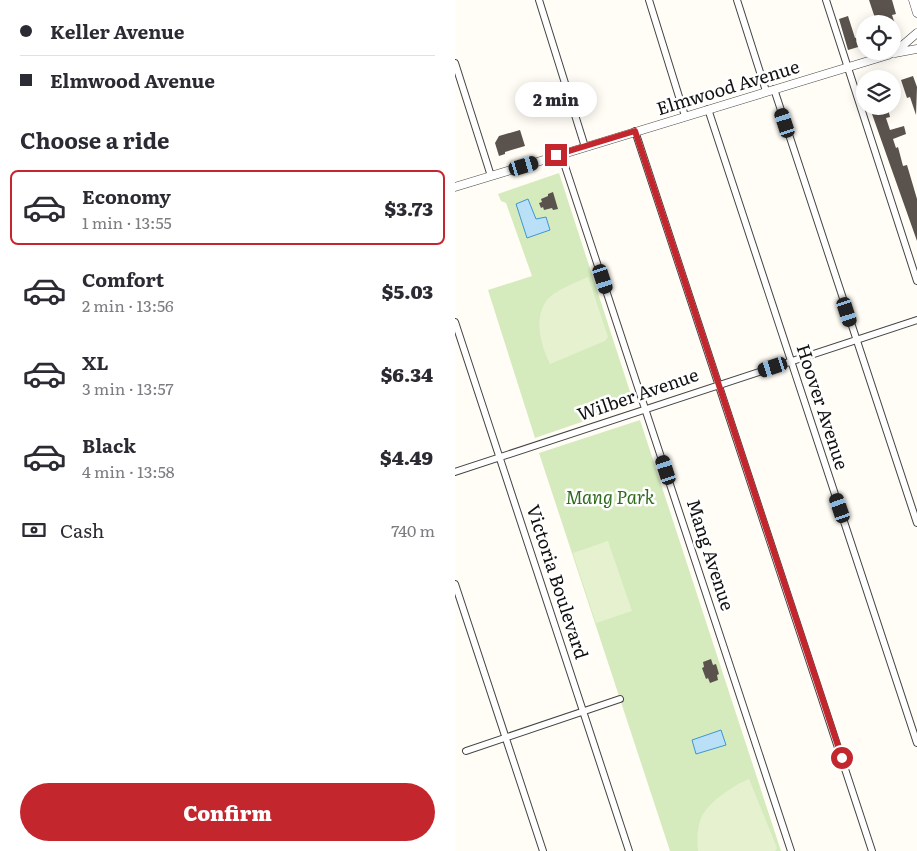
<!DOCTYPE html>
<meta charset="utf-8">
<style>
:root{--surface:#fff;--page:#f2f2f3;--text:#2b2b33;--muted:#7c7c81;--line:#e1e1e2;--accent:#c4262e}
body{margin:0;font-family:Literata,serif;background:var(--page);color:var(--text);height:100vh;display:flex;flex-direction:column;font-size:19px;white-space:nowrap}
*{box-sizing:border-box;margin:0}
p{font-size:16px;color:var(--muted)}
.icon{flex:none;width:28px;height:28px;fill:none;stroke:currentColor;stroke-width:2;stroke-linecap:round;stroke-linejoin:round}
.map{position:relative;flex:1;overflow:hidden}
.sheet{display:flex;flex-direction:column;background:var(--surface);width:455px}
.sheet>*{flex:none}
.top-card{display:grid;align-content:center;height:110px;padding:0 20px;background:var(--surface)}
.tools{position:absolute;left:401px;top:15px;display:grid;gap:10px}
.tools a{display:grid;place-items:center;width:45px;height:45px;border-radius:50%;background:var(--surface);box-shadow:0 2px 12px #0003;font-size:25px}
.end{position:absolute;width:22px;height:22px;margin:-11px;border:6px solid #c4262e;background:#fff;box-shadow:0 0 0 2px #fff}
.from{border-radius:50%}
.bubble{position:absolute;height:35px;border-radius:18px;background:var(--surface);box-shadow:0 2px 12px #0003;font-size:16px;font-weight:800;line-height:35px;text-align:center}
.car{position:absolute;width:15px;height:30px;margin:-15px -8px;border-radius:6px;box-shadow:0 0 4px 1px #0007;background:linear-gradient(#222 24%,#8ab4d8 0 40%,#222 0 76%,#8ab4d8 0 86%,#222 0)}
.top-card b{display:flex;align-items:center;gap:18px;height:48px;font-size:19px}
.top-card b+b{border-top:1px solid var(--line)}
.top-card i{width:12px;height:12px;background:var(--text)}
ul{padding:0;list-style:none}
li{display:flex;align-items:center;gap:15px;height:75px;margin:0 10px 8px;padding:0 10px;border:2px solid transparent;border-radius:8px}
li div{flex:1}
li b{display:block;font-size:19px}
li em{font-style:normal;font-weight:800}
li.active{border-color:var(--accent)}
li>.icon{width:45px;height:45px;stroke-width:1.5}
h2{padding:0 20px;font-size:22px;line-height:60px}
.pay{display:flex;align-items:center;gap:12px;height:55px;padding:0 20px;font-size:19px}
.pay p{margin-inline-start:auto}
.action{display:flex;gap:10px;margin-top:auto;padding:10px 20px}
.action a{flex:1;height:58px;border-radius:30px;background:var(--accent);color:#fff;font-size:20px;font-weight:800;line-height:58px;text-align:center}
main{display:flex;flex:1;min-height:0}
.map>svg:first-child{display:block}
</style>
<main>
<section class="sheet">
<div class="top-card">
<b><i class="from"></i>Keller Avenue</b>
<b><i></i>Elmwood Avenue</b>
</div>
<h2>Choose a ride</h2>
<ul>
<li class="active"><svg class="icon" aria-label="car" viewBox="0 0 24 24"><path d="M5 17H2v-5l4-1 3-4h7l3 4 3 1v5h-3M9 17h6M6 11h13"/><circle cx="7" cy="17" r="2"/><circle cx="17" cy="17" r="2"/></svg><div><b>Economy</b><p>1 min · 13:55</p></div><em>$3.73</em></li>
<li><svg class="icon" aria-label="car" viewBox="0 0 24 24"><path d="M5 17H2v-5l4-1 3-4h7l3 4 3 1v5h-3M9 17h6M6 11h13"/><circle cx="7" cy="17" r="2"/><circle cx="17" cy="17" r="2"/></svg><div><b>Comfort</b><p>2 min · 13:56</p></div><em>$5.03</em></li>
<li><svg class="icon" aria-label="car" viewBox="0 0 24 24"><path d="M5 17H2v-5l4-1 3-4h7l3 4 3 1v5h-3M9 17h6M6 11h13"/><circle cx="7" cy="17" r="2"/><circle cx="17" cy="17" r="2"/></svg><div><b>XL</b><p>3 min · 13:57</p></div><em>$6.34</em></li>
<li><svg class="icon" aria-label="car" viewBox="0 0 24 24"><path d="M5 17H2v-5l4-1 3-4h7l3 4 3 1v5h-3M9 17h6M6 11h13"/><circle cx="7" cy="17" r="2"/><circle cx="17" cy="17" r="2"/></svg><div><b>Black</b><p>4 min · 13:58</p></div><em>$4.49</em></li>
</ul>
<div class="pay"><svg class="icon" aria-label="cash" viewBox="0 0 24 24"><path d="M3 7h18v10H3z"/><circle cx="12" cy="12" r="2"/></svg>Cash<p>740 m</p></div>
<div class="action"><a>Confirm</a></div>
</section>
<div class="map">
<svg width="462" height="851" viewBox="0 0 462 851">
<rect width="100%" height="100%" fill="#fffdf5"/>
<!-- green -->
<path fill="#d5ebbd" d="M104,173L179,404L80,438L33,290L77,276L51,203L46,201L43,194Z
M185,420L326,851H215L84,453Z"/>
<!-- pitch -->
<path fill="#e6f2cf" d="M133,277L153,337L150,341L95,364C86,345 78,319 92,300C99,291 122,282 133,277Z
M153,541L177,611L141,623L118,553Z
M294,779L322,848L320,851H243C242,840 242,826 247,816C255,801 279,785 294,779Z"/>
<!-- water -->
<path fill="#b9e0f7" stroke="#3f96cf" d="M73,199L81,219L91,217L95,230L72,238L61,204Z
M266,730L271,745L241,754L237,740Z"/>
<!-- building -->
<path fill="#5a524d" d="M414,0H437L441,14L437,15L440,24H422Z
M393,16L400,38L410,35V45L393,50L384,19Z
M458,76L462,87L461,115L455,97L452,98L446,80Z
M433,109L435,117L431,118L435,130L449,126L451,134L438,139L441,148L443,147L448,166L452,165L462,199V241L417,114Z
M65,130L70,146L50,152V154L44,156L40,143L44,136Z
M98,192L103,209L98,210L97,208L89,210L88,207L86,208L84,203L87,202L86,199L93,196V194Z
M256,659L258,665L261,664L264,674L262,675L263,680L255,683L253,678L251,679L247,668L249,667L248,662Z"/>
<g fill="none" stroke-linecap="round" stroke-linejoin="round">
<defs>
<path id="minor" d="M84,0L130,147
M194,0L230,116
M282,0L311,91
M371,0L462,281
M0,63L36,176
M319,89L462,523
M253,109L462,743
M180,131L417,851
M106,154L336,851
M0,322L174,851
M0,472L462,320
M0,584L88,851
M11,751L165,699"/>
<path id="tertiary" d="M458,0L462,13
M440,53L462,49
M0,187L433,55L441,51L462,33"/>
</defs>
<!-- minor casing -->
<use href="#minor" stroke="#444" stroke-width="8"/>
<!-- tertiary casing -->
<use href="#tertiary" stroke="#444" stroke-width="9"/>
<!-- minor -->
<use href="#minor" stroke="#fff" stroke-width="6"/>
<!-- tertiary -->
<use href="#tertiary" stroke="#fff" stroke-width="8"/>
</g>
<g fill="none" stroke-linecap="round" stroke-linejoin="round">
<!-- route -->
<path stroke="#c4262e" stroke-width="6" d="M101,155L180,131L387,758"/>
</g>
<g text-anchor="middle" stroke-width="5" stroke-linejoin="round" paint-order="stroke">
<!-- street labels -->
<g font-size="18" fill="#111" stroke="#fff">
<text transform="translate(273 88) rotate(-17)" y="6">Elmwood Avenue</text>
<text transform="translate(183 395) rotate(-19)" y="6">Wilber Avenue</text>
<text transform="translate(367 407) rotate(72)" y="6">Hoover Avenue</text>
<text transform="translate(255 555) rotate(72)" y="6">Mang Avenue</text>
<text transform="translate(102 582) rotate(72)" y="6">Victoria Boulevard</text>
</g>
<!-- park labels -->
<g font-size="18" font-style="italic" fill="#2f6b1f" stroke="#fff">
<text x="155" y="504">Mang Park</text>
</g>
</g>
</svg>
<div class="tools">
<a><svg class="icon" aria-label="locate" viewBox="0 0 24 24"><circle cx="12" cy="12" r="6"/><path d="M12 2v4M12 18v4M2 12h4M18 12h4"/></svg></a>
<a><svg class="icon" aria-label="layers" viewBox="0 0 24 24"><path d="M12 4l9 5-9 5-9-5zM3 14l9 5 9-5"/></svg></a>
</div>
<i class="end from" style="left:387px;top:758px"></i>
<i class="end" style="left:101px;top:155px"></i>
<div class="bubble" style="left:60px;top:82px;width:82px">2 min</div>
<i class="car" style="left:330px;top:123px;rotate:342deg"></i>
<i class="car" style="left:69px;top:166px;rotate:73deg"></i>
<i class="car" style="left:148px;top:279px;rotate:162deg"></i>
<i class="car" style="left:392px;top:312px;rotate:162deg"></i>
<i class="car" style="left:318px;top:367px;rotate:252deg"></i>
<i class="car" style="left:211px;top:470px;rotate:342deg"></i>
<i class="car" style="left:385px;top:508px;rotate:341deg"></i>
</div>
</main>
